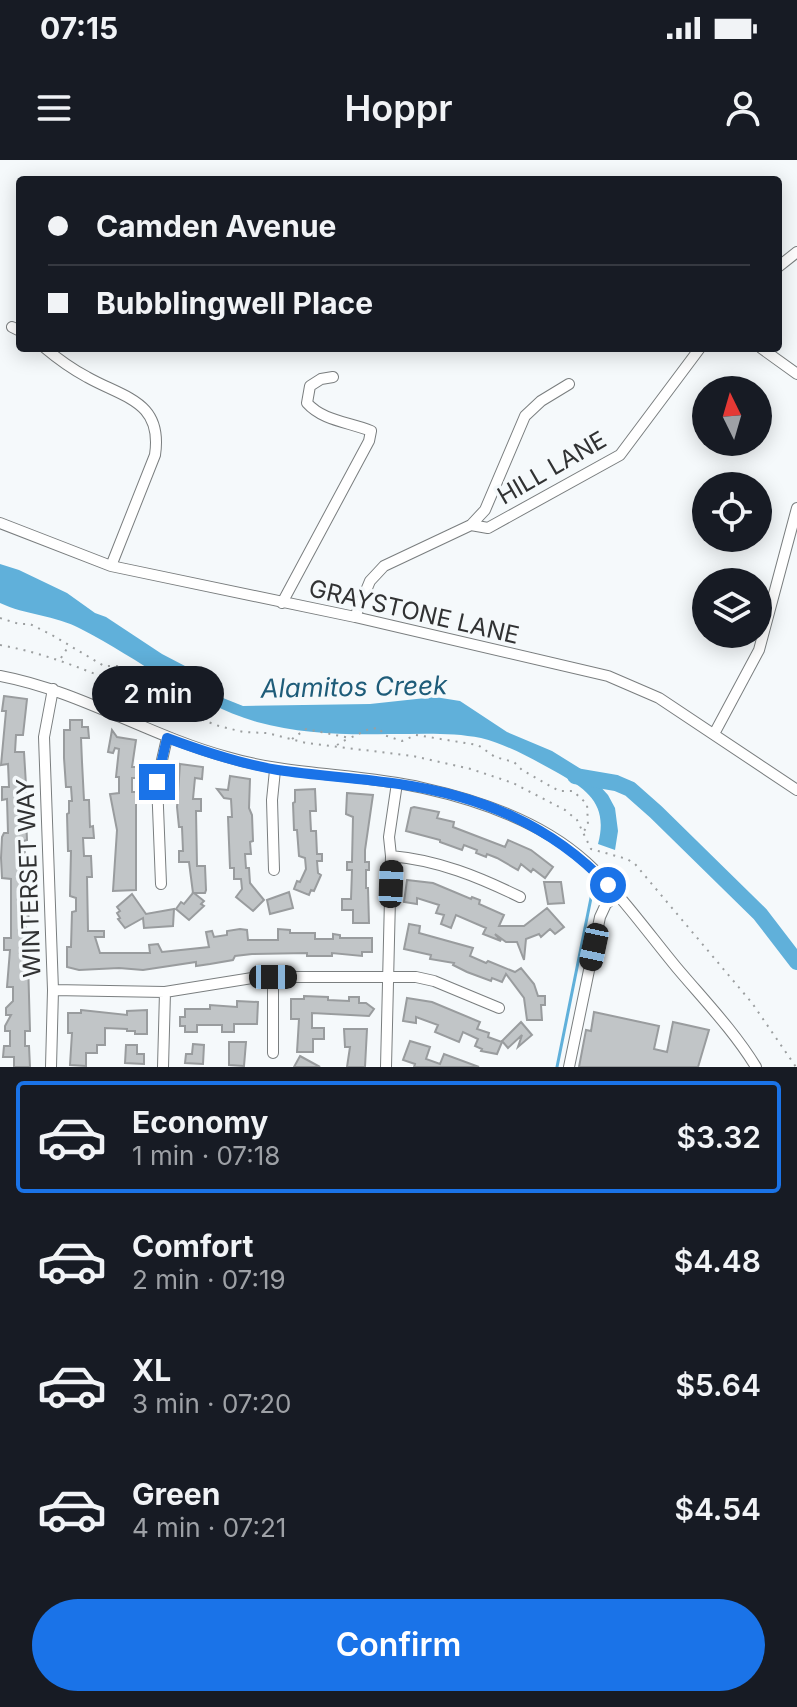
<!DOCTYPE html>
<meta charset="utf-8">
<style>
:root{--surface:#171b24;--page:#20242c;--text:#f1f3f6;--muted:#9ea1a6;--line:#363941;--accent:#1a73e8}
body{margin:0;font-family:Inter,sans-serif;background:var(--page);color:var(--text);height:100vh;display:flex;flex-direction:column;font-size:30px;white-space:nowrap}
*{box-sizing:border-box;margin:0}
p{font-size:26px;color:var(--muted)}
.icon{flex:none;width:44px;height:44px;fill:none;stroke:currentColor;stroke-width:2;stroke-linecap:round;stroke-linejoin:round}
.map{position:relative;height:907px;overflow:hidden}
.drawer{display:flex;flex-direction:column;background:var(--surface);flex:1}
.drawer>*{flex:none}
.guide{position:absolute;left:16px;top:16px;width:766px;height:176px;border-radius:8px;box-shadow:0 4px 20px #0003;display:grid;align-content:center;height:176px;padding:0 32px;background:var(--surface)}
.needle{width:52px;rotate:355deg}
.controls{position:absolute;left:692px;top:216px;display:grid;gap:16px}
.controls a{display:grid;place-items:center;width:80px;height:80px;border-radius:50%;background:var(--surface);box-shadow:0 4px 20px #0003;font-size:40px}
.end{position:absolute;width:36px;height:36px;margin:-18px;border:10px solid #1a73e8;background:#fff;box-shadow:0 0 0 4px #fff}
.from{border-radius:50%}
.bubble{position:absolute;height:56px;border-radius:28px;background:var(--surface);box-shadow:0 4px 20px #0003;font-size:26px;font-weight:600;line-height:56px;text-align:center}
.car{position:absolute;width:24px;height:48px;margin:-24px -12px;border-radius:10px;box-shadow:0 0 6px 2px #0007;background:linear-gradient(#222 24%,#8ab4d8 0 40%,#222 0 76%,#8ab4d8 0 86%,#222 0)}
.guide b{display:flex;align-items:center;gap:28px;height:76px;font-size:30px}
.guide b+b{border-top:2px solid var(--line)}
.guide i{width:20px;height:20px;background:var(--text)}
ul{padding:14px 0 0;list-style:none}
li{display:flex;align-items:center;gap:24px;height:112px;margin:0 16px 12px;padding:0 16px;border:4px solid transparent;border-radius:8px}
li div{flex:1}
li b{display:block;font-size:30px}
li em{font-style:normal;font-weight:600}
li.selected{border-color:var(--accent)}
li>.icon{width:72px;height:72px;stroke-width:1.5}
.button{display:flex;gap:16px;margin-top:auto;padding:16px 32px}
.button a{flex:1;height:92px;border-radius:48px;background:var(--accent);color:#fff;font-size:32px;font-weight:600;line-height:92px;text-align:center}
.status{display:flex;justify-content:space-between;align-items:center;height:56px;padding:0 40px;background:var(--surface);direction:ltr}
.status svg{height:22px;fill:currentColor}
header{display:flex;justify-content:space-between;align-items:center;height:104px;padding:0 32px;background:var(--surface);font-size:36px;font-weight:600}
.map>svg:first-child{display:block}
</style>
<div class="status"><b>07:15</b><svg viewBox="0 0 49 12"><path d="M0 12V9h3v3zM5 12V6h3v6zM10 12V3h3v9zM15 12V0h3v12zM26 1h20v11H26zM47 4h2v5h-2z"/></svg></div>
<header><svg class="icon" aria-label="menu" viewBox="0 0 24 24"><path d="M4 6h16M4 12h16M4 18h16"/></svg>Hoppr<svg class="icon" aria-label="person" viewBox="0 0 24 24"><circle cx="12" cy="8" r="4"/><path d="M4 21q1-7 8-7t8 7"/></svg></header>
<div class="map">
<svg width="797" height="907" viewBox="0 0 797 907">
<rect width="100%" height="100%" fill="#f5f9fb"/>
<!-- water -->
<path fill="#60b0da" d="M0,404L19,410L67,433L95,453L106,457L162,494L185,506L205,521L218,536L243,546L370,544L435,537L460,541L507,572L552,591L589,614L608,635L615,648L618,671L615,690L598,684C608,646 590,631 558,613C534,600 509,585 481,578C452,572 420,574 390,574C346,575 300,574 257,562C192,543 140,499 81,469C55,455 25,455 0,443Z"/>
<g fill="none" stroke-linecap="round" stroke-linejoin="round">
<!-- stream -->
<path stroke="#60b0da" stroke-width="3" d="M557,907L594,723"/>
<!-- river -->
<path stroke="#60b0da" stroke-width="16" d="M575,616L616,623L630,629L656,652L760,754L797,802"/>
</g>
<!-- building -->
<path fill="#c1c5c7" stroke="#999c9e" stroke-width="2" d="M4,536L27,539L23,575H16L15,592H24L26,625L25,639H18L19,656H26L27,680L24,681L29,764H26V778H29L31,801H28L30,871H25V886H29L30,907H14V897H3L4,886H10V871H5V866L11,855H6V848L13,841V827H7L10,790H4V778H11V719L2,718L1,698L2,677L4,673H8L7,639L2,640V627H9L8,604L1,605L6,551H2Z
M70,560H82V567H88L89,578H81L82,602L84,640H89L90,667L93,666L94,678H83L84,696H91L92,717H87L88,771H104V777H95L100,793H150L149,785L158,784L162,792L209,787L206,772L212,771L214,777L227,775V771L240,769L247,770L248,780H278V769L290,770V773H315V779H333V774L340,775V778H372V792H362V796L332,793V796H307V793L252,794L235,796L233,800L210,804L196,806V802L143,810L119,808L79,810L67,807V787H71L72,752L76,751V738L70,736L71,691H68L67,654L69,653V641H72L71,627H66L64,598V570H70Z
M112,570L117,577L136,580L132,607H137V618H132V632H136V730L113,731L117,670L110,634L119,633V617H116L119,589L115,588L113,593L108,592Z
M180,604L203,607L202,619L195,618L193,639H201V651H196L197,706H205L206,730L205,733H194L204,741L201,744L204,746L189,760L176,749L181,742L184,744L193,733L189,702H179V691H183L182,667H179L177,647Z
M230,616L250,619L249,648L252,655L253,681L250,682L251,694H245L246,708H249L250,723L264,740L253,751L236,737L242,729L241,719H234V708H230L228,657H232L231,639L224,638L217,629L228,630Z
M315,629L316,651H310L311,671H316L317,694H322V701H317L318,713L321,715L314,731L311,730L309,735L294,729L297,721L300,722L306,709L305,698L299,696L297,670H294L293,643L295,642V630Z
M347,633L373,635L365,690V702H369V710H366V728H368L369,763H353V750H342V739H351L352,710H347V702H352L353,657L346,654Z
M414,647L439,652L437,658L454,662L453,667L505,687L508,680L531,690L553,707L545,718L533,709L531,712L521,704L518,710L497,698L487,694L486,697L476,693L477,690L464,685L462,690L440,682V680L406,671L411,648Z
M407,720L433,723L471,739L472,737L480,740L479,744L504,755L499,766H524L547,748L564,767L555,774L550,769L541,777L539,774L526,779L524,800L517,782H506L495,774L501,781L483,774L486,768L456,755L451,768L441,764L444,755L436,753L439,745L417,738V744L404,742Z
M544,722H561L564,743L548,744Z
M289,732L293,748L270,754L267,740Z
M132,734L146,754L174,749L173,766L144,768L143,758L125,768L118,759L120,758L117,753L120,751L117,747Z
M409,764L420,766L419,773L473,788L470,796L486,803L488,801L515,812L521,808L534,824L538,836H545V845H541L542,860H527L524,838L506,814L502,822L492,818L491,821L467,812L453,805L454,803L430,799L431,795L404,789Z
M304,836L328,837V840L349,841V837H359V843H366L374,849L369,856L312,853V868H324V879H313V892H297L299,859H291V839H304Z
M407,838L432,842L480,862L477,869L489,873L488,877L502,882L497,894L481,891L482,889L475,886L478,879L463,872L459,882L435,872L438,865L416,857V863L403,861Z
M237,841L258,842L257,864H234V872H222V865H197V872H185V866H180V857H185V849H210V845L237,847Z
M81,850L127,855V851L147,850V874H135V871H127V869L105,868V885H97V893H86V906L70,905L72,873H68V853H81Z
M594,852L659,866L654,889L667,892L673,862L709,870L698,907H579L586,870L591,871Z
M521,862L532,875L518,887L522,875L508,888L502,881Z
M344,869H367L365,907H347L350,887H345Z
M410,881L430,887L426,899L440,904L444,894L479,907H414L415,904L403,900Z
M229,882H246L244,906L229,905Z
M193,884L204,885L203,904L185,903L186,894H192Z
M126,885H137V894H144V904L125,903Z
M300,896L320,907H294Z"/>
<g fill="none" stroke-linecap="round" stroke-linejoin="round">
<defs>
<path id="minor" d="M778,107L797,92
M12,167L20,171
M45,188C58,199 72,209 87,217C124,238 163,241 155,295L111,406
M761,188L797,214
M0,363L111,406L355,457L608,516L659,538L797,630
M471,365L488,368L620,295L700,188
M282,443L369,281L371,271C349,262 323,261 307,243L310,226L321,219L333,217
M355,457L370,421L384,406L471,365L485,350L525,256L541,241L569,224
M0,516C80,531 149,576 227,597C291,616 358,613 423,628C482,641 542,662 586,702C620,733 648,773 677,808C704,840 734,871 756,907
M714,574L759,490L797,348
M391,696C438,700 479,717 520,737
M274,710L272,640L275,610
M161,724L157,622L167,578
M53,830L165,832L258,817H416L434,821L499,848
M273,893V817
M51,907L53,830L44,577L53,529
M163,907L165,832
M386,907L391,696L389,677L397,623
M569,907L600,757L606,744L617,736"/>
</defs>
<!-- minor casing -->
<use href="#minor" stroke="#7a7e7f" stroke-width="12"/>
<!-- path -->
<path stroke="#9c9fa0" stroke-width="2" stroke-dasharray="2 6" stroke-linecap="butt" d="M0,458L19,464H30L52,475L104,506H117L137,516L156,533L181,532L204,548L207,562
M0,485C78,499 145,539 219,566L243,572L267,573L306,583L413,596L471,609L513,623L565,650L577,660L591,689L627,699L635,704L752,843L796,907
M61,498L68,487
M292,579L306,569L350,578L369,569L379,568L384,575L402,581L416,575L478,585L495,597L514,602L522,610L559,631H573L587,644L588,665L582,674
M337,585L349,578"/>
<!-- minor -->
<use href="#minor" stroke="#fff" stroke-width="10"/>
</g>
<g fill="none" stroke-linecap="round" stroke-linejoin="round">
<!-- route -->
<path stroke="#1a73e8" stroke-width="10" d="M157,622L167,578C202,591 240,604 278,610C318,616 359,618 399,624C481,636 551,665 608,725"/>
</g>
<g text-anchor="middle" stroke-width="7" stroke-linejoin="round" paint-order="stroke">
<!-- street labels -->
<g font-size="24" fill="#313233" stroke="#f5f9fb">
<text transform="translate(552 308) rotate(-30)" y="8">HILL LANE</text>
<text transform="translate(414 452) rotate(13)" y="8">GRAYSTONE LANE</text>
<text transform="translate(29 718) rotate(-92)" y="8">WINTERSET WAY</text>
</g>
<!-- water labels -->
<g font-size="26" font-style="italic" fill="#1e5c79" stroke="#f5f9fb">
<text transform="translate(354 527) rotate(-1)" y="9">Alamitos Creek</text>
</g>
</g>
</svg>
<div class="controls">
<a><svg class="needle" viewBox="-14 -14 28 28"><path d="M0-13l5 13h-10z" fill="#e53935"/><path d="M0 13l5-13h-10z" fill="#9ea1a6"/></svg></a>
<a><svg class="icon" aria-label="locate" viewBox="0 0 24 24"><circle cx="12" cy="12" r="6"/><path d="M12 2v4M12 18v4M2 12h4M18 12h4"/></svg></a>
<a><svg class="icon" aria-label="layers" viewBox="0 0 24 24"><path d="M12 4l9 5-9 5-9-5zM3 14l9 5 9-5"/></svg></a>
</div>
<i class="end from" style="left:608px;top:725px"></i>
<i class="end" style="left:157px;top:622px"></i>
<div class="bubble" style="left:92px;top:506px;width:132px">2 min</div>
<i class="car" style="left:391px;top:724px;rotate:2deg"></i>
<i class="car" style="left:594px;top:787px;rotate:192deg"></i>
<i class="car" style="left:273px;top:817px;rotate:90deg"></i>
<div class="guide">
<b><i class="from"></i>Camden Avenue</b>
<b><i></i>Bubblingwell Place</b>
</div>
</div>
<section class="drawer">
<ul>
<li class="selected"><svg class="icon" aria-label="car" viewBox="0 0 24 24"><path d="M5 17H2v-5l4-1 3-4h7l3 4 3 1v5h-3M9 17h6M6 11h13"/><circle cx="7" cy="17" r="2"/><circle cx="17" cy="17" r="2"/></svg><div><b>Economy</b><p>1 min · 07:18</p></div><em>$3.32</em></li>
<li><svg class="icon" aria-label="car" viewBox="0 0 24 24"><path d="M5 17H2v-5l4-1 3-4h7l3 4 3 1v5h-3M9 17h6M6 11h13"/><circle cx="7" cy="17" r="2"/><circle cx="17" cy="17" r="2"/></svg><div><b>Comfort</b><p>2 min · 07:19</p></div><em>$4.48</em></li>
<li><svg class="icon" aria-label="car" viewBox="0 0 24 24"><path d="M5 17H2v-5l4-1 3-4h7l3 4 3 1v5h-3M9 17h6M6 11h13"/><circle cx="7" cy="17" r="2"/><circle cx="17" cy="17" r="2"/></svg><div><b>XL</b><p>3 min · 07:20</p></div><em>$5.64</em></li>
<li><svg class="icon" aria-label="car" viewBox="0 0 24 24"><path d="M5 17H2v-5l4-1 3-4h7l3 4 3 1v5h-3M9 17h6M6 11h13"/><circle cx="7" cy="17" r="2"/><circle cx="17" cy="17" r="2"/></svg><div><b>Green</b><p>4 min · 07:21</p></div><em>$4.54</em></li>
</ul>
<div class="button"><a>Confirm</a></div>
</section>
